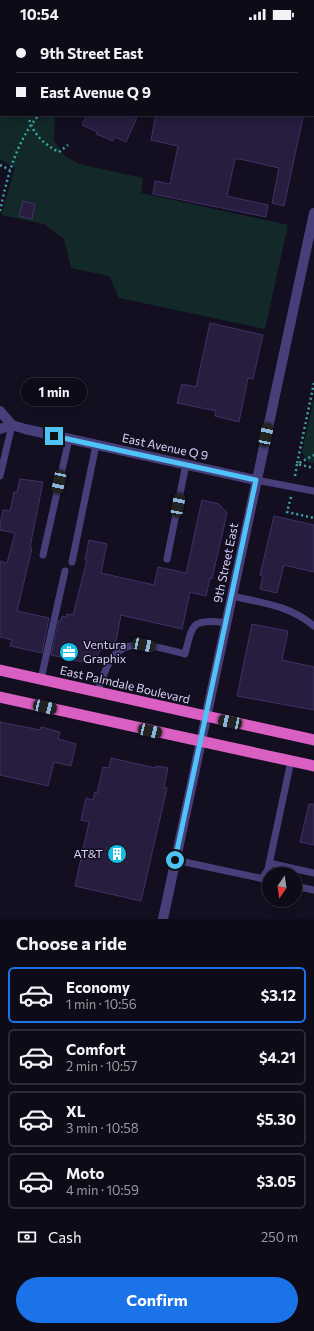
<!DOCTYPE html>
<meta charset="utf-8">
<style>
:root{--surface:#0e0b18;--page:#171421;--text:#f1f3f6;--muted:#9b9ba2;--line:#2e2b37;--accent:#1a73e8}
body{margin:0;font-family:Commissioner,sans-serif;background:var(--page);color:var(--text);height:100vh;display:flex;flex-direction:column;font-size:15px;white-space:nowrap}
*{box-sizing:border-box;margin:0}
p{font-size:13px;color:var(--muted)}
.icon{flex:none;width:22px;height:22px;fill:none;stroke:currentColor;stroke-width:2;stroke-linecap:round;stroke-linejoin:round}
.map{position:relative;height:891px;overflow:hidden}
.details{display:flex;flex-direction:column;background:var(--surface);flex:1}
.details>*{flex:none}
.banner{position:absolute;left:0px;top:0px;width:314px;height:88px;box-shadow:0 2px 10px #0003,0 0 0 1px var(--line);display:grid;align-content:center;height:88px;padding:0 16px;background:var(--surface)}
.needle{width:26px;rotate:193deg}
.fabs{position:absolute;left:262px;top:839px;display:grid;gap:8px}
.fabs a{display:grid;place-items:center;width:40px;height:40px;border-radius:50%;background:var(--surface);box-shadow:0 2px 10px #0003,0 0 0 1px var(--line);font-size:20px}
.end{position:absolute;width:18px;height:18px;margin:-9px;border:5px solid #4fc3f7;background:#111;box-shadow:0 0 0 2px #111}
.from{border-radius:50%}
.bubble{position:absolute;height:28px;border-radius:14px;background:var(--surface);box-shadow:0 2px 10px #0003,0 0 0 1px var(--line);font-size:13px;font-weight:700;line-height:28px;text-align:center}
.car{position:absolute;width:12px;height:24px;margin:-12px -6px;border-radius:5px;box-shadow:0 0 3px 1px #0007;background:linear-gradient(#222 24%,#8ab4d8 0 40%,#222 0 76%,#8ab4d8 0 86%,#222 0)}
.banner b{display:flex;align-items:center;gap:14px;height:38px;font-size:15px}
.banner b+b{border-top:1px solid var(--line)}
.banner i{width:10px;height:10px;background:var(--text)}
ul{padding:0;list-style:none}
li{display:flex;align-items:center;gap:12px;height:56px;margin:0 8px 6px;padding:0 8px;border:2px solid var(--line);border-radius:6px}
li div{flex:1}
li b{display:block;font-size:15px}
li em{font-style:normal;font-weight:700}
li.on{border-color:var(--accent)}
li>.icon{width:36px;height:36px;stroke-width:1.5}
h2{padding:0 16px;font-size:18px;line-height:48px}
.pay{display:flex;align-items:center;gap:10px;height:44px;padding:0 16px;font-size:15px}
.pay p{margin-inline-start:auto}
.primary-button{display:flex;gap:8px;margin-top:auto;padding:8px 16px}
.primary-button a{flex:1;height:46px;border-radius:24px;background:var(--accent);color:#fff;font-size:16px;font-weight:700;line-height:46px;text-align:center}
.status{display:flex;justify-content:space-between;align-items:center;height:28px;padding:0 20px;background:var(--surface);direction:ltr}
.status svg{height:11px;fill:currentColor}
.map>svg:first-child{display:block}
</style>
<div class="status"><b>10:54</b><svg viewBox="0 0 49 12"><path d="M0 12V9h3v3zM5 12V6h3v6zM10 12V3h3v9zM15 12V0h3v12zM26 1h20v11H26zM47 4h2v5h-2z"/></svg></div>
<div class="map">
<svg width="314" height="891" viewBox="0 0 314 891">
<rect width="100%" height="100%" fill="#130f20"/>
<!-- green -->
<path fill="#132829" d="M0,18L1,87H55L54,113L65,128L79,136L143,150L141,165L288,197L265,301L119,270L109,248L71,240L64,211L44,196L1,187L15,140L0,131Z
M314,370V435L308,434L302,424Z"/>
<!-- building -->
<path fill="#261d3f" stroke="#413168" d="M87,87H138L126,114L115,109L113,113L96,106L98,104L82,97Z
M156,87H295L303,89L284,178L272,175L279,140L240,131H235L227,168L268,177L266,189L153,166L155,153L170,156L178,118L151,112Z
M23,173L35,176L32,191L19,188Z
M210,295L263,307L253,351L248,350L239,394L215,388L216,383L177,375L182,356L196,359Z
M20,451L43,454L30,519L32,520L17,583L49,590L42,625L10,618L12,612L0,609V533L7,535L15,505L0,502V497L3,482L10,483L14,464H17Z
M202,472L219,476L227,485L212,551L210,550L206,568L190,564L182,601L121,587L116,613L99,624L97,630L83,627L82,634L51,627L59,592L61,593L62,588L66,589L67,586L73,587L87,532H85L89,512L107,516L101,545L154,557L158,539L186,545Z
M274,488L314,497V544L284,537L277,565L260,561L263,548L260,547Z
M252,596L288,603L282,632L314,639V682L237,668Z
M0,694L40,702L41,699L60,704L58,711L76,716L71,738L54,734L48,758L0,747Z
M111,730L156,740V738L168,740L164,759L167,760L141,873L75,858L89,794L81,792L86,770L93,772L95,764L97,765L103,739L109,740Z
M309,776H314V817L300,814Z"/>
<g fill="none" stroke-linecap="round" stroke-linejoin="round">
<!-- path -->
<path stroke="#3aa5a7" stroke-width="2.5" stroke-dasharray="2 3" stroke-linecap="butt" d="M0,45L1,46
M28,87C32,105 43,116 59,124L68,117
M0,137L10,142
M0,183C7,150 16,113 39,87
M314,355L297,436L314,440
M295,448L297,436L314,427
M291,469L287,484L314,490"/>
<!-- service -->
<path stroke="#463f7a" stroke-width="7" d="M0,448L12,397
M256,452L314,463
M43,527L69,411
M167,531L186,436
M72,534L96,417
M232,568C262,575 289,577 314,598
M41,651L65,543
M97,664C101,655 104,644 109,635C125,605 159,620 185,626C193,594 192,591 227,595
M175,832L269,852
M269,835L314,845
M262,851L268,841L291,733
M295,858L314,862"/>
<!-- minor -->
<path stroke="#463f7a" stroke-width="10" d="M0,383L12,397L25,401L256,452
M0,401L12,397
M163,891L314,185"/>
<!-- trunk -->
<path stroke="#da5fc2" stroke-width="11" d="M0,642L314,712
M0,669L314,738"/>
</g>
<g fill="none" stroke-linecap="round" stroke-linejoin="round">
<!-- route -->
<path stroke="#4fc3f7" stroke-width="5" d="M54,408L256,452L175,832"/>
</g>
<!-- icons -->
<defs>
<symbol id="office-disc" viewBox="-11 -11 22 22"><circle r="9.5" fill="#17bee2" stroke="#130f20"/><path d="M-6-3h4V-5.5h4V-3h4V5H-6ZM-1-4.5V-3h2v-1.5ZM-6 0V1H6V0Z" fill="#fff"/></symbol>
<symbol id="building-disc" viewBox="-11 -11 22 22"><circle r="9.5" fill="#17bee2" stroke="#130f20"/><path d="M-4-6H4V6H1V3H-1V6H-4ZM-2.5-4.3h1.7v1.8h-1.7ZM.8-4.3h1.7v1.8H.8ZM-2.5-1h1.7V.8h-1.7ZM.8-1h1.7V.8H.8Z" fill="#fff"/></symbol>
</defs>
<g fill-rule="evenodd">
<use href="#office-disc" x="58" y="613" width="22" height="22"/>
<use href="#building-disc" x="106" y="815" width="22" height="22"/>
</g>
<g text-anchor="middle" stroke-width="3" stroke-linejoin="round" paint-order="stroke">
<!-- street labels -->
<g font-size="12" fill="#dad2fa" stroke="#130f20">
<text transform="translate(165 419) rotate(12)" y="4">East Avenue Q 9</text>
<text transform="translate(226 535) rotate(-78)" y="4">9th Street East</text>
<text transform="translate(125 657) rotate(13)" y="4">East Palmdale Boulevard</text>
</g>
<!-- poi labels -->
<g font-size="12" fill="#dad2fa" stroke="#130f20" text-anchor="start">
<text x="83" y="621">Ventura<tspan x="83" dy="14">Graphix</tspan></text>
<text x="103" y="830" text-anchor="end">AT&amp;T</text>
</g>
</g>
</svg>
<div class="fabs">
<a><svg class="needle" viewBox="-14 -14 28 28"><path d="M0-13l5 13h-10z" fill="#e53935"/><path d="M0 13l5-13h-10z" fill="#9b9ba2"/></svg></a>
</div>
<i class="end from" style="left:175px;top:832px"></i>
<i class="end" style="left:54px;top:408px"></i>
<div class="bubble" style="left:21px;top:350px;width:66px">1 min</div>
<i class="car" style="left:266px;top:407px;rotate:12deg"></i>
<i class="car" style="left:59px;top:454px;rotate:192deg"></i>
<i class="car" style="left:178px;top:477px;rotate:11deg"></i>
<i class="car" style="left:144px;top:617px;rotate:102deg"></i>
<i class="car" style="left:45px;top:679px;rotate:103deg"></i>
<i class="car" style="left:230px;top:694px;rotate:282deg"></i>
<i class="car" style="left:150px;top:703px;rotate:103deg"></i>
<div class="banner">
<b><i class="from"></i>9th Street East</b>
<b><i></i>East Avenue Q 9</b>
</div>
</div>
<section class="details">
<h2>Choose a ride</h2>
<ul>
<li class="on"><svg class="icon" aria-label="car" viewBox="0 0 24 24"><path d="M5 17H2v-5l4-1 3-4h7l3 4 3 1v5h-3M9 17h6M6 11h13"/><circle cx="7" cy="17" r="2"/><circle cx="17" cy="17" r="2"/></svg><div><b>Economy</b><p>1 min · 10:56</p></div><em>$3.12</em></li>
<li><svg class="icon" aria-label="car" viewBox="0 0 24 24"><path d="M5 17H2v-5l4-1 3-4h7l3 4 3 1v5h-3M9 17h6M6 11h13"/><circle cx="7" cy="17" r="2"/><circle cx="17" cy="17" r="2"/></svg><div><b>Comfort</b><p>2 min · 10:57</p></div><em>$4.21</em></li>
<li><svg class="icon" aria-label="car" viewBox="0 0 24 24"><path d="M5 17H2v-5l4-1 3-4h7l3 4 3 1v5h-3M9 17h6M6 11h13"/><circle cx="7" cy="17" r="2"/><circle cx="17" cy="17" r="2"/></svg><div><b>XL</b><p>3 min · 10:58</p></div><em>$5.30</em></li>
<li><svg class="icon" aria-label="car" viewBox="0 0 24 24"><path d="M5 17H2v-5l4-1 3-4h7l3 4 3 1v5h-3M9 17h6M6 11h13"/><circle cx="7" cy="17" r="2"/><circle cx="17" cy="17" r="2"/></svg><div><b>Moto</b><p>4 min · 10:59</p></div><em>$3.05</em></li>
</ul>
<div class="pay"><svg class="icon" aria-label="cash" viewBox="0 0 24 24"><path d="M3 7h18v10H3z"/><circle cx="12" cy="12" r="2"/></svg>Cash<p>250 m</p></div>
<div class="primary-button"><a>Confirm</a></div>
</section>
